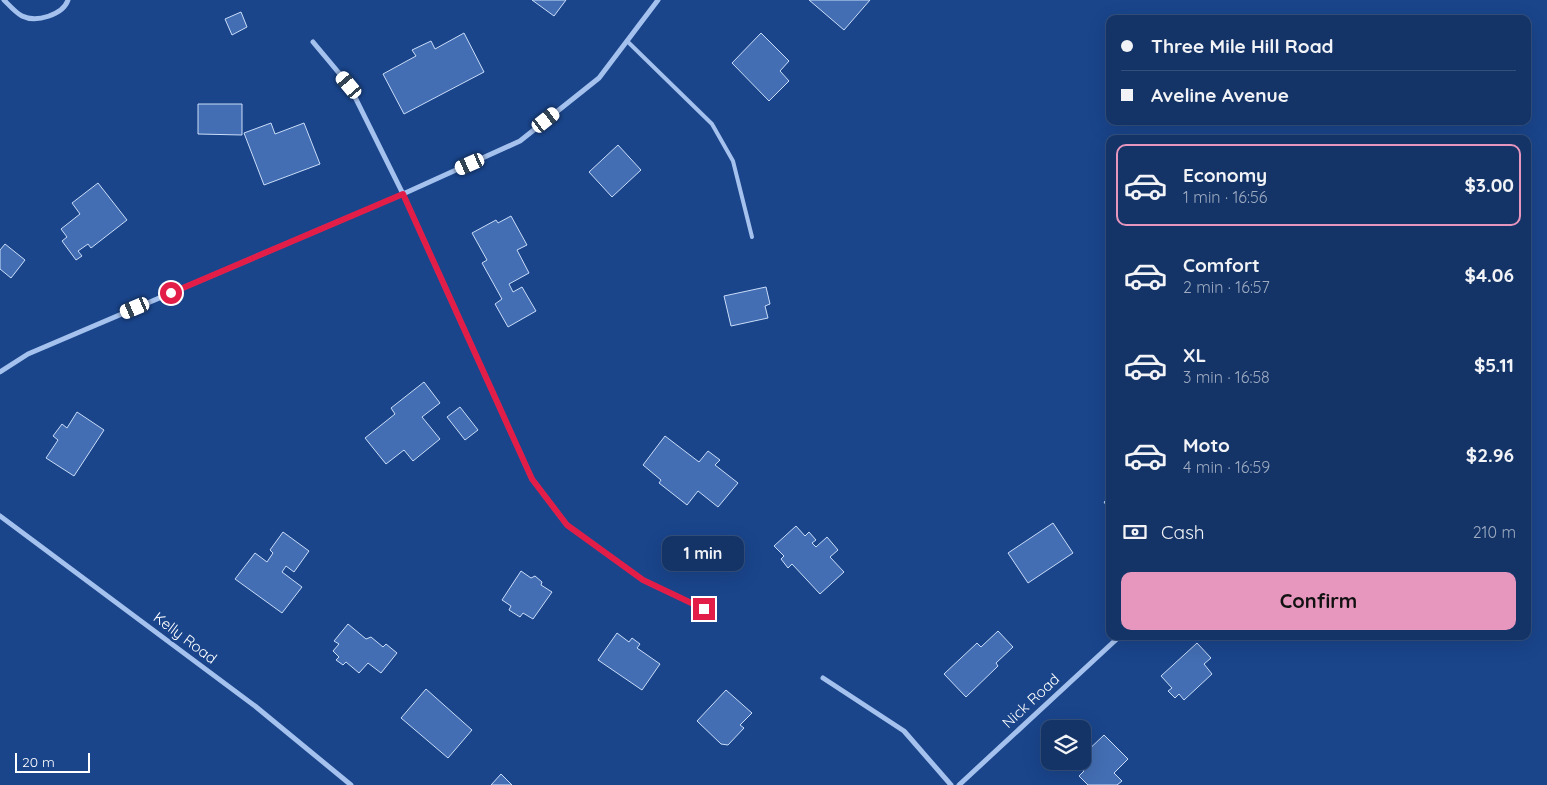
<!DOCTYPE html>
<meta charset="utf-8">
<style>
:root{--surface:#143468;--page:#1d3c6e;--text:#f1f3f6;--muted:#9daac0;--line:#334f7c;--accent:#e797bd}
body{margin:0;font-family:Quicksand,sans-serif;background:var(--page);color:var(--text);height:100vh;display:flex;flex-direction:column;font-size:19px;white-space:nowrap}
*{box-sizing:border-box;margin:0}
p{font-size:16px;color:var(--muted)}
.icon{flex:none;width:28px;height:28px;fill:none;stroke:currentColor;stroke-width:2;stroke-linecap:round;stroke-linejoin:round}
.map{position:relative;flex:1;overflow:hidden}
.panel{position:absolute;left:1106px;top:135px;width:425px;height:505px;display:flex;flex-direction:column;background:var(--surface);border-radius:10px;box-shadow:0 5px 20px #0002,0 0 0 1px var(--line)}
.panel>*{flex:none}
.banner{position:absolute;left:1106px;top:15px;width:425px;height:110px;border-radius:10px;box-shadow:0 5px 20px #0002,0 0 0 1px var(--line);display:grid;align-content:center;height:110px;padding:0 15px;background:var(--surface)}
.tools{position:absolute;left:1041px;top:720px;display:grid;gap:10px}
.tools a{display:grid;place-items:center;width:50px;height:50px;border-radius:10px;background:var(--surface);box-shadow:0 5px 20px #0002,0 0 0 1px var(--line);font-size:25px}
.scale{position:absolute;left:15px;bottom:12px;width:75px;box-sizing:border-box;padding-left:5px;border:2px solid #fff;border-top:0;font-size:14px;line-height:18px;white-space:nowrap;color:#fff;-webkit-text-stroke:4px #1a458b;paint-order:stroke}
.end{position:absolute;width:22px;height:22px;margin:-11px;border:6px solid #e11d48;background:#fff;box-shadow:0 0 0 2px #fff}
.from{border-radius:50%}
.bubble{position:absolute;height:35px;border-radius:10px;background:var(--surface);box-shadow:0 5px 20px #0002,0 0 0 1px var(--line);font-size:16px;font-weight:700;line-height:35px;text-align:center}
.car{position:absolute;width:15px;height:30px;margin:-15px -8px;border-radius:6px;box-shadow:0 0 4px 1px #0007;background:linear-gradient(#fff 24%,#345 0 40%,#fff 0 76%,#345 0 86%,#fff 0)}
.banner b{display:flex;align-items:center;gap:18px;height:48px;font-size:19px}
.banner b+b{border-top:1px solid var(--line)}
.banner i{width:12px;height:12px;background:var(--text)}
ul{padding:9px 0 0;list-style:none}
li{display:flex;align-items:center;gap:15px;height:82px;margin:0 10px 8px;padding:0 5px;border:2px solid transparent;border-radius:10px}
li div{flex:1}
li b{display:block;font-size:19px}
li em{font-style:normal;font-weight:700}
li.current{border-color:var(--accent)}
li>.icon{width:45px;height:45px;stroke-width:1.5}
.pay{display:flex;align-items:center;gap:12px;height:55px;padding:0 15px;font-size:19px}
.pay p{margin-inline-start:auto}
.cta{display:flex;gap:10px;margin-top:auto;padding:10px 15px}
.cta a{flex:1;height:58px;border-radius:10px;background:var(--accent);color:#111;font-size:20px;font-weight:700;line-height:58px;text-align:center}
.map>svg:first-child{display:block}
</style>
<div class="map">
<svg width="1547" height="785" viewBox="0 0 1547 785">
<rect width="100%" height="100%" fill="#1a458b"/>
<!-- building -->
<path fill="#436eb3" stroke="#caddf9" d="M532,0H566L554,16Z
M809,0H870L844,30Z
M241,12L247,27L232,35L225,19Z
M464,33L484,72L404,114L383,74L416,56L412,50L431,41L435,49Z
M761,33L789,61L780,71L789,81L769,101L732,63Z
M198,104H242V135L198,134Z
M271,123L275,134L304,123L320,164L264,185L244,133Z
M618,145L641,170L612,197L589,172Z
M98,183L127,220L91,248L88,244L78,251L82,256L76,260L62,241L67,237L61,229L80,214L72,203Z
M511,216L527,245L517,250L529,273L509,284L513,292L522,287L536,311L508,327L495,304L502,299L482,263L487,260L472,233L496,220L498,223Z
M5,244L25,260L11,278L0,269V250Z
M766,287L770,304L765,306L768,318L731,326L724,296Z
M424,382L440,403L422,417L440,439L413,461L404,450L386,464L365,438L395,414L391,408Z
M460,407L478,430L465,440L447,417Z
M77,412L104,430L74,476L46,458L58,440L53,436L62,424L67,428Z
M665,436L699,462L708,451L720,460L715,465L738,483L718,507L698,491L687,505L659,483L661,480L643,465Z
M1110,498V511L1104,502Z
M1053,523L1073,553L1028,583L1008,553Z
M796,526L805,536L809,532L816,540L812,543L816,547L827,537L838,550L830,557L844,572L820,594L792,564L788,568L781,559L784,556L774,546Z
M283,532L309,551L294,572L286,566L282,572L302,587L282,613L235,579L255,553L267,562L273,553L270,550Z
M521,571L531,578L535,576L542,582L541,585L552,592L533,619L523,613L520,617L509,610L511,606L502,600Z
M348,624L366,639L371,637L383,647L386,644L397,653L381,673L368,663L359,673L346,662L343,665L336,660L339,657L333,651L339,644L334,641Z
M998,631L1013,647L996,663L998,666L966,697L944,674L977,643L981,647Z
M617,633L629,642L632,638L640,644L637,648L660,664L642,690L598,660Z
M1197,643L1211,658L1204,664L1212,674L1184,700L1179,694L1175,698L1168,691L1172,688L1161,676Z
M426,689L472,730L448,758L401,718Z
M726,690L752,713L740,725L744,728L728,745L721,744L697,721Z
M1104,735L1128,759L1114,773L1122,781L1117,785H1088L1079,776L1084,771L1075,763L1082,761V756Z
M501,774L512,785H491Z"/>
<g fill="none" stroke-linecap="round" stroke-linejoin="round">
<!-- service -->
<path stroke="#a5c1ed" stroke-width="4" d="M627,41L712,124L733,161L752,237"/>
<!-- minor -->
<path stroke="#a5c1ed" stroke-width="5" d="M4,0C9,5 16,13 22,16C36,23 63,15 68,0
M313,42L349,85L403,194L532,479L567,525L643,580L704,609
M0,372L28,354L403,194L520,141L599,78L658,0
M0,516L255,706L351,785
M823,678L904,731L951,785
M959,785L1120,636"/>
</g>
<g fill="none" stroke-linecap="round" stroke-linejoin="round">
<!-- route -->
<path stroke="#e11d48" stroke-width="6" d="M171,293L403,194L532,479L567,525L643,580L704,609"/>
</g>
<g text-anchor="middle" stroke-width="5" stroke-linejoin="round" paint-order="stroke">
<!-- street labels -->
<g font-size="15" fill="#fff" stroke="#1a458b">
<text transform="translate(185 638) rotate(37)" y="5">Kelly Road</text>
<text transform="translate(1031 701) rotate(-43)" y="5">Nick Road</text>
</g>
</g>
</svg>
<div class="tools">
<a><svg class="icon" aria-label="layers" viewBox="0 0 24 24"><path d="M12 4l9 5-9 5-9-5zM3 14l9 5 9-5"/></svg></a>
</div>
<div class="scale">20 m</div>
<i class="end from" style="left:171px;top:293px"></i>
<i class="end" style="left:704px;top:609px"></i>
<div class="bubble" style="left:662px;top:536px;width:82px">1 min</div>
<i class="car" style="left:349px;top:85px;rotate:320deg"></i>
<i class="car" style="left:546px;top:120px;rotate:52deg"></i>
<i class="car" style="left:470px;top:164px;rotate:246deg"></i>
<i class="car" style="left:135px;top:308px;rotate:247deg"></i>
<div class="banner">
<b><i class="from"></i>Three Mile Hill Road</b>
<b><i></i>Aveline Avenue</b>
</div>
<section class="panel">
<ul>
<li class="current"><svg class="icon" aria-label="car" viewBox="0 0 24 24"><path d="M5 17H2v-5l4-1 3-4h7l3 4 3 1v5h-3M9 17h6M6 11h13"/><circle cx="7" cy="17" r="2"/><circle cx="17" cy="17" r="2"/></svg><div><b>Economy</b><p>1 min · 16:56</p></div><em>$3.00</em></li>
<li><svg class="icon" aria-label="car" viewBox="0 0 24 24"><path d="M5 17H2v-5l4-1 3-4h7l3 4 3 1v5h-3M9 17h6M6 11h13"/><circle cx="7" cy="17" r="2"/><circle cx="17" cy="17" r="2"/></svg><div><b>Comfort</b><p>2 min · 16:57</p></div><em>$4.06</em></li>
<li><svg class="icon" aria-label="car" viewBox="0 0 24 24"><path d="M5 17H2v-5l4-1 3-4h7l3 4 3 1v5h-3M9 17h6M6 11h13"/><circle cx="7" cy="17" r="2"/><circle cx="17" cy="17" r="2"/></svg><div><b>XL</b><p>3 min · 16:58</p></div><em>$5.11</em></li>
<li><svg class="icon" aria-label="car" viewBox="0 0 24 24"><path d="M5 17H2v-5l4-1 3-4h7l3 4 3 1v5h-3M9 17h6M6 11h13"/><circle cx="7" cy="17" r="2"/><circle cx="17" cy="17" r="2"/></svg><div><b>Moto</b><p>4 min · 16:59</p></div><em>$2.96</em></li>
</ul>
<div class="pay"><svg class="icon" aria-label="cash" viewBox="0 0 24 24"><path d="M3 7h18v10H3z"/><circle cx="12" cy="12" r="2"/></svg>Cash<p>210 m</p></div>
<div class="cta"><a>Confirm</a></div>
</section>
</div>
